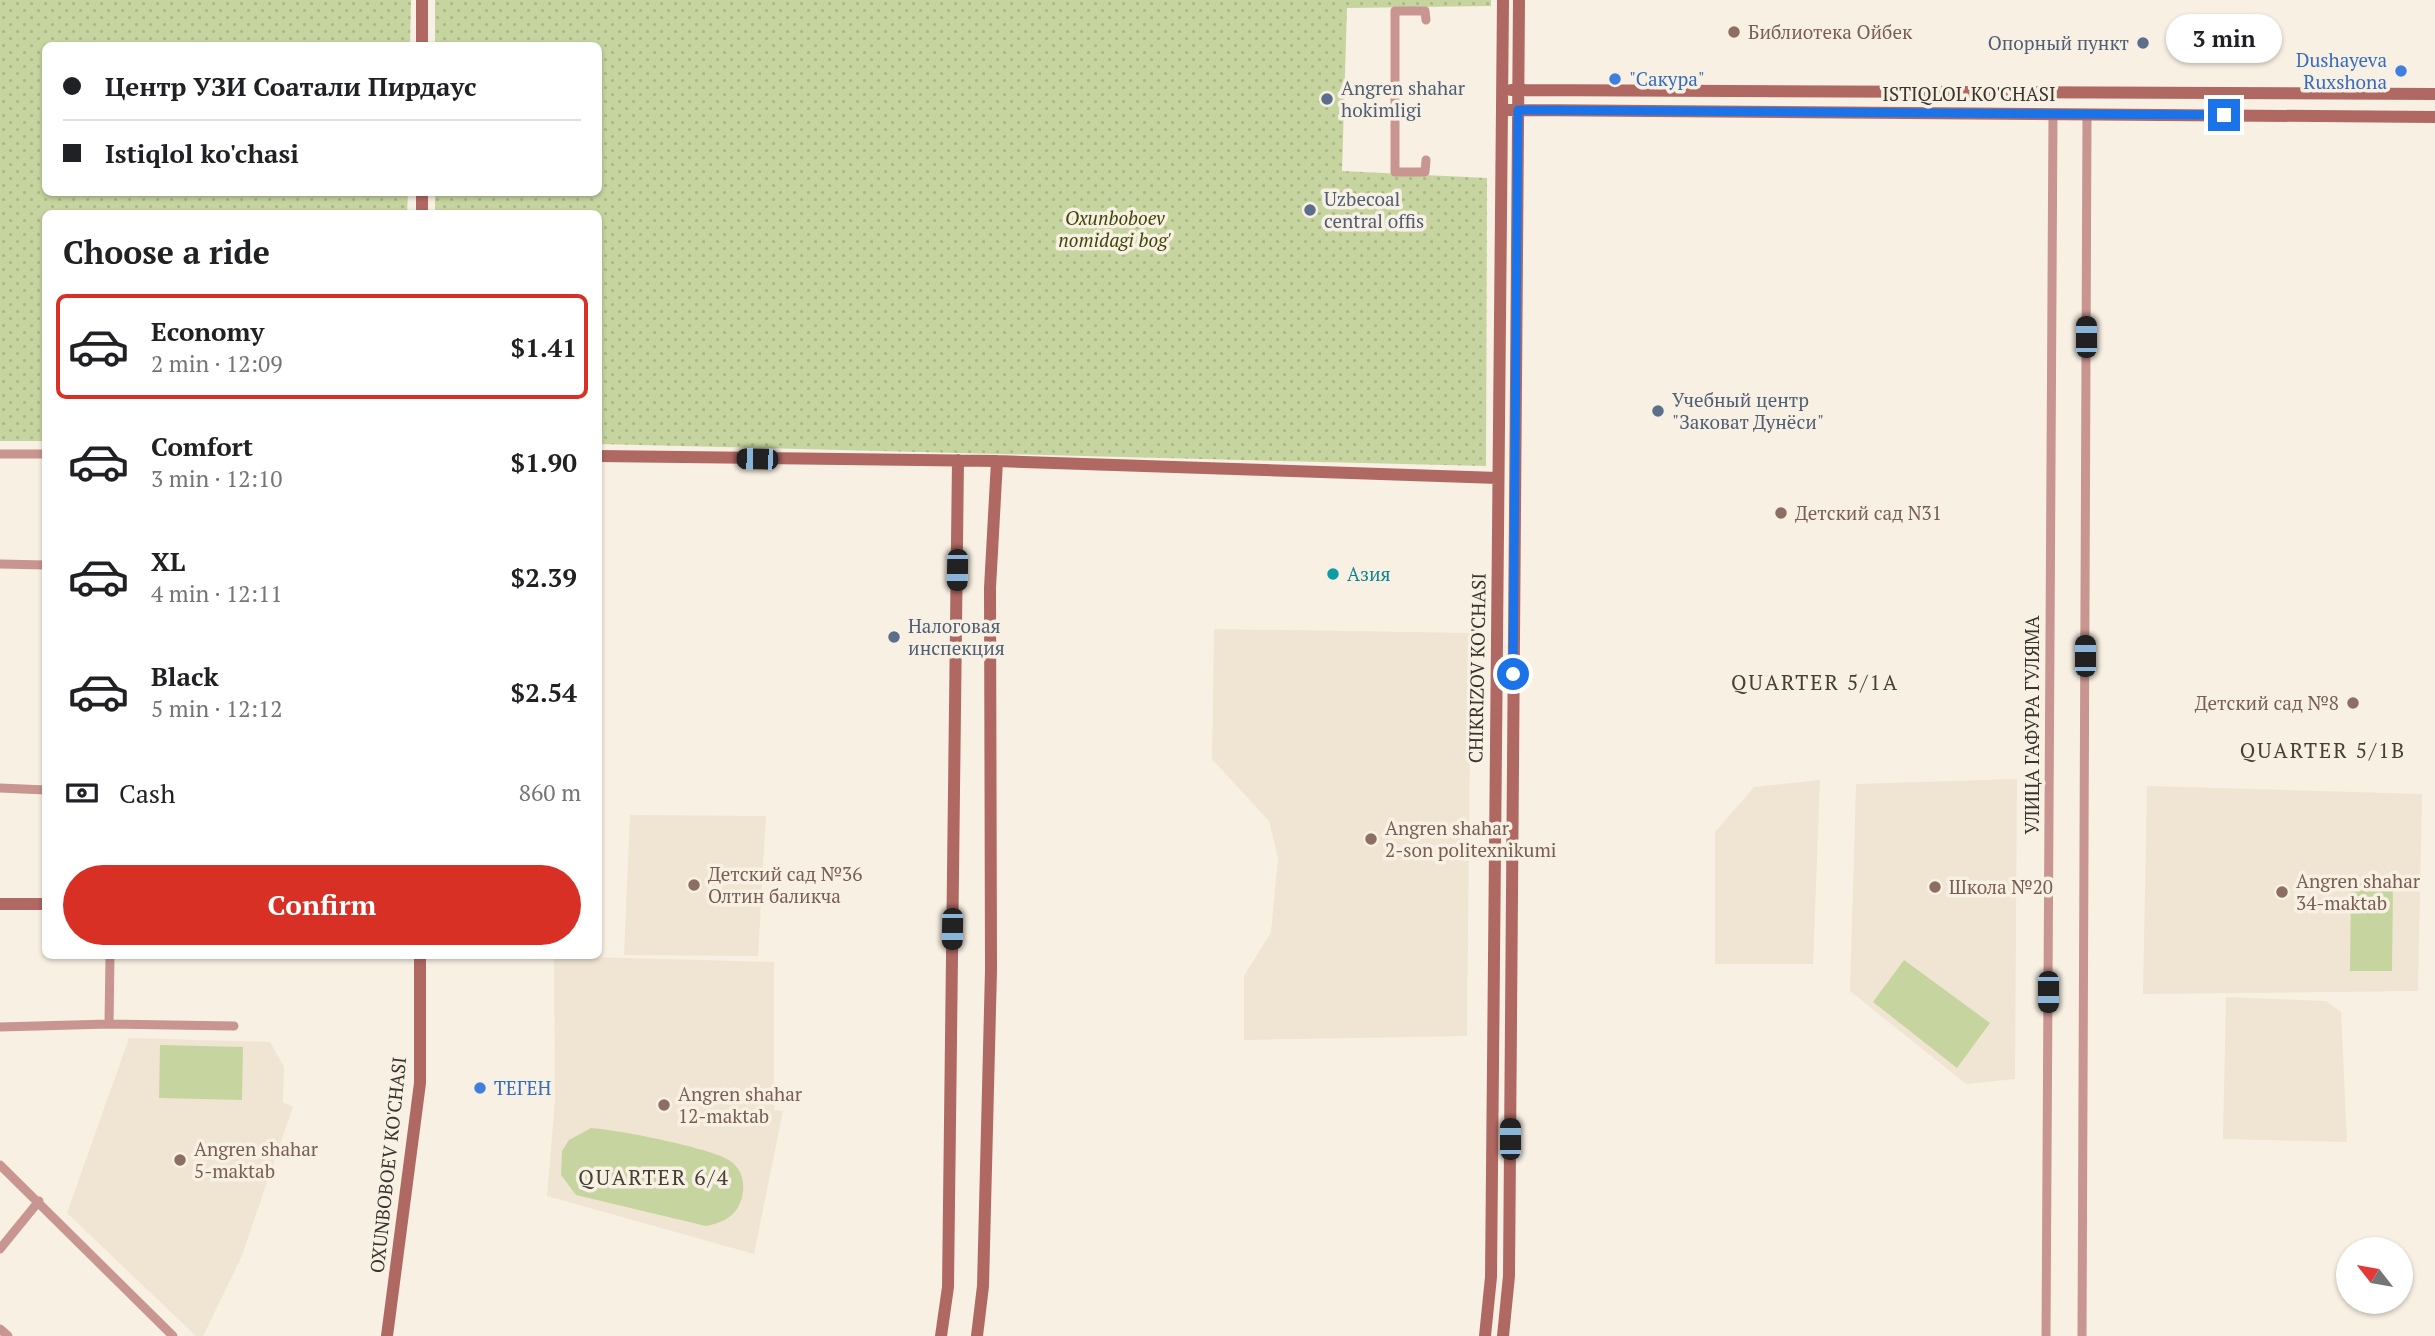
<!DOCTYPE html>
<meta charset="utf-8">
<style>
:root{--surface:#fff;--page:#f2f2f2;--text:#202124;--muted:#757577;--line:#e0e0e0;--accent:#d93025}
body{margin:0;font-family:"PT Serif",serif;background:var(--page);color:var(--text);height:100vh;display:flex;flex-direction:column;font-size:26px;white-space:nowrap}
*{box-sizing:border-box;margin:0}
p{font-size:23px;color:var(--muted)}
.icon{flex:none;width:38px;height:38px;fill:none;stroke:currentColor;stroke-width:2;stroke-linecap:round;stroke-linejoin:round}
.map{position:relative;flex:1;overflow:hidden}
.details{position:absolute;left:42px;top:210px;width:560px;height:749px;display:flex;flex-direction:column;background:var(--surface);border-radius:10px;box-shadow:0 2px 5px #0004}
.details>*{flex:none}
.top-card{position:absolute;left:42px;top:42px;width:560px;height:154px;border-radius:10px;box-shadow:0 2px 5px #0004;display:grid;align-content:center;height:154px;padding:0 21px;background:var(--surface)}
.needle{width:46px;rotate:301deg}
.tools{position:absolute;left:2336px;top:1237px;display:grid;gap:14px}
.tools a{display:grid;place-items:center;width:77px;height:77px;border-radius:50%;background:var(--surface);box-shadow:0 2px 5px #0004;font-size:35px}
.end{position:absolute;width:32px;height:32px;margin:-16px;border:9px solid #1a73e8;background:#fff;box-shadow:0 0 0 4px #fff}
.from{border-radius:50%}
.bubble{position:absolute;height:49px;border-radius:24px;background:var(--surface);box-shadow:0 2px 5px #0004;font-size:23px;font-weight:700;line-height:49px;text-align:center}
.car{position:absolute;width:21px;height:42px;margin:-21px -10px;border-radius:9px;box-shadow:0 0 5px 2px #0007;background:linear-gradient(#222 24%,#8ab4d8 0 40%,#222 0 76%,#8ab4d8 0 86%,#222 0)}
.top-card b{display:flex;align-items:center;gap:24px;height:66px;font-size:26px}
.top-card b+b{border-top:2px solid var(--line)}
.top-card i{width:18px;height:18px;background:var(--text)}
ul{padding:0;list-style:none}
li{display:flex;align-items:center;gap:21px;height:105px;margin:0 14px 10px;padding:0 7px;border:4px solid transparent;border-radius:10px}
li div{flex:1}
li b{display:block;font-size:26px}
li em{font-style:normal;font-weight:700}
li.current{border-color:var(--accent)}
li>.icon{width:63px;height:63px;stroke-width:1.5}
h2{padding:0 21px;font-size:32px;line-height:84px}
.pay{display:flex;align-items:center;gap:18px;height:77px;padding:0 21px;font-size:26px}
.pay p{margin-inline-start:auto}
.primary-button{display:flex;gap:14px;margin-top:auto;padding:14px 21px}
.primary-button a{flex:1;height:80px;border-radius:42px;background:var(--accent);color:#fff;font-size:28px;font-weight:700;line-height:80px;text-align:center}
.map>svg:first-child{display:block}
</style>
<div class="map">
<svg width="2435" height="1336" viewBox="0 0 2435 1336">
<defs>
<pattern id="park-dots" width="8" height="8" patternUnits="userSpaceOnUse" patternTransform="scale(1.75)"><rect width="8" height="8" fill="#c6d59f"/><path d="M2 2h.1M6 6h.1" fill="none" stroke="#abb789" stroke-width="1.8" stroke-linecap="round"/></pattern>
</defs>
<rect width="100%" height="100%" fill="#f8f0e3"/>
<!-- built -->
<path fill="#f0e5d2" d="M1214,629L1471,633L1467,1036L1244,1040V976L1271,932L1278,858L1269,821L1212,759Z
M2017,779L2015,1079L1966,1084L1850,991L1856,784Z
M1820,780L1813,964H1715V832L1754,787Z
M2147,786L2422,794L2418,991L2143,994Z
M630,815L766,816L758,956L624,955Z
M554,956L774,962V1110L783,1111L754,1254L547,1196L555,1101Z
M2226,997L2326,1001L2341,1012L2347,1142L2223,1139Z
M129,1038L270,1042L284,1067L283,1102L293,1107L241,1258L203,1336H196L67,1213Z"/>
<!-- park -->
<path fill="url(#park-dots)" d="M0,0H411L410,45L46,46V192L408,193L407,213L46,214L45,441H0Z
M435,0H1491V6L1347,8L1342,171L1487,178L1486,466L599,444L598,214H435V193L598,192V46L435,45Z"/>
<!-- pitch -->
<path fill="#c6d59f" d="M2351,883H2393L2392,971H2350Z
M1904,960L1990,1023L1957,1068L1873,1002Z
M160,1045L243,1047L242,1100L159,1098Z
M591,1128C613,1129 720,1149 733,1163C744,1173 746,1189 740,1203C734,1218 721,1223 706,1226L576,1195L561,1175L562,1151L569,1140Z"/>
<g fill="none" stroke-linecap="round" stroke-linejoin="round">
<!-- street -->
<path stroke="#c89590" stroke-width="9" d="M1426,20L1425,11H1395V172H1425L1426,160
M0,454H46
M0,564L46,565
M0,788L46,790
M109,1024L110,956
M0,1027L109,1024L234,1026
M0,1165L173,1336
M0,1249L39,1201
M0,1329L8,1336
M2046,1336L2053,114
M2082,1336L2087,114"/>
<!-- secondary -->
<path stroke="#b06862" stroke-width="12" d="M422,46V0
M1511,90L2435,94
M1509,110L2435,117
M422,214V192
M598,456L997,461L1498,478
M0,904H46
M387,1336L420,1083V956
M941,1336L948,1287L958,460
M977,1336L983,1286L991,970L990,588L997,461
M1485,1336L1491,1277L1503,0
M1503,1336L1509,1276L1519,0"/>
</g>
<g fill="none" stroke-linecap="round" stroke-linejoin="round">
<!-- route -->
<path stroke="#1a73e8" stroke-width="9" d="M1513,674L1518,110L2224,115"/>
</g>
<!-- markers -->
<g fill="#8d6e63" stroke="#f8f0e3" stroke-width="2.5">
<circle cx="1734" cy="32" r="7"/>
<circle cx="1781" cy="513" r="7"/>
<circle cx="2353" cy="703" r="7"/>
<circle cx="1371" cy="839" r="7"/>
<circle cx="694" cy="885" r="7"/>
<circle cx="1935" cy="887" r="7"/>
<circle cx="2282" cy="892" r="7"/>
<circle cx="664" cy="1105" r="7"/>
<circle cx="180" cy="1160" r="7"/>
</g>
<g fill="#5c6f8a" stroke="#f8f0e3" stroke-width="2.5">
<circle cx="2143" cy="43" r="7"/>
<circle cx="1327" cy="99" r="7"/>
<circle cx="1310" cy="210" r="7"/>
<circle cx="1658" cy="411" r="7"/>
<circle cx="894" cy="637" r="7"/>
</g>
<g fill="#3f7fe0" stroke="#f8f0e3" stroke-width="2.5">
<circle cx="2401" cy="71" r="7"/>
<circle cx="1615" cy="79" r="7"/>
<circle cx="480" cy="1088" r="7"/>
</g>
<circle fill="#0f9aa8" stroke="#f8f0e3" stroke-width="2.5" cx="1333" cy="574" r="7"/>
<g text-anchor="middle" stroke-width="7" stroke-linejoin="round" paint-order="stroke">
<!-- education labels -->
<g font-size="19" fill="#785e54" stroke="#f8f0e3" text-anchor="start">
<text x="1748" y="39">Библиотека Ойбек</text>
<text x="1795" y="520">Детский сад N31</text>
<text x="2339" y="710" text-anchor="end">Детский сад №8</text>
<text x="1385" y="835">Angren shahar<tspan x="1385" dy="22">2-son politexnikumi</tspan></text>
<text x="708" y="881">Детский сад №36<tspan x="708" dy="22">Олтин баликча</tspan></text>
<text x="2296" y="888">Angren shahar<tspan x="2296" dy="22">34-maktab</tspan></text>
<text x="1949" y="894">Школа №20</text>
<text x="678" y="1101">Angren shahar<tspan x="678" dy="22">12-maktab</tspan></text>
<text x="194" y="1156">Angren shahar<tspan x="194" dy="22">5-maktab</tspan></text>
</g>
<!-- service labels -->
<g font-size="19" fill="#4e5e75" stroke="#f8f0e3" text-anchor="start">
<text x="2129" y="50" text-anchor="end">Опорный пункт</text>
<text x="1341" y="95">Angren shahar<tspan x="1341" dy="22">hokimligi</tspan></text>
<text x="1324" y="206">Uzbecoal<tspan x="1324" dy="22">central offis</tspan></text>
<text x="1672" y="407">Учебный центр<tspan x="1672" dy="22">"Заковат Дунёси"</tspan></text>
<text x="908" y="633">Налоговая<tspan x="908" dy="22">инспекция</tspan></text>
</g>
<!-- shop labels -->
<g font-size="19" fill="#366cbe" stroke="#f8f0e3" text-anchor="start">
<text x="2387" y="67" text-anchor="end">Dushayeva<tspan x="2387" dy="22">Ruxshona</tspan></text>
<text x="1629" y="86">"Сакура"</text>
<text x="494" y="1095">ТЕГЕН</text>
</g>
<!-- street labels -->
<g font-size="19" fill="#383530" stroke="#f8f0e3">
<text x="1969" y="101">ISTIQLOL KO'CHASI</text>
<text transform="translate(1477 668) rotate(-89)" y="7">CHIKRIZOV KO'CHASI</text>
<text transform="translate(2032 725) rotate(-90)" y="7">УЛИЦА ГАФУРА ГУЛЯМА</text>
<text transform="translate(388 1165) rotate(-84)" y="7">OXUNBOBOEV KO'CHASI</text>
</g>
<!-- park labels -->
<g font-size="19" font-style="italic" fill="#3b4705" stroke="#f8f0e3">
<text x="1115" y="225">Oxunboboev<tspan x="1115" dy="22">nomidagi bog'</tspan></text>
</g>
<!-- culture labels -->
<g font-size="19" fill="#0d838f" stroke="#f8f0e3" text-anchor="start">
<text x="1347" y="581">Азия</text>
</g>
<!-- neighbourhood labels -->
<g font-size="21" letter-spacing="2" fill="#453f34" stroke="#f8f0e3">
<text x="1815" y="690">QUARTER 5/1A</text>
<text x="2323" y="758">QUARTER 5/1B</text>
<text x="654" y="1185">QUARTER 6/4</text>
</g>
</g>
</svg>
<div class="tools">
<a><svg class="needle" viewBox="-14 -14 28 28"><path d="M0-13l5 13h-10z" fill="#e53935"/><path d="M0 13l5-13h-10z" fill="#757577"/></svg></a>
</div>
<i class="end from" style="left:1513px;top:674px"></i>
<i class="end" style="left:2224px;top:115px"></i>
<div class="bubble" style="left:2166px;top:14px;width:116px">3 min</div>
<i class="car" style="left:2086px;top:337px;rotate:0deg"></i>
<i class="car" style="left:757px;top:459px;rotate:271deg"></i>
<i class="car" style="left:957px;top:570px;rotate:181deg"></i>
<i class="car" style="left:2085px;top:656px;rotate:0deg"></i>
<i class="car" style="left:952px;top:929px;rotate:181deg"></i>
<i class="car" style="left:2048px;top:992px;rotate:180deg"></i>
<i class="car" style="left:1510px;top:1139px;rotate:0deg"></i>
<div class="top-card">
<b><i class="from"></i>Центр УЗИ Соатали Пирдаус</b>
<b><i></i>Istiqlol ko'chasi</b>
</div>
<section class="details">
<h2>Choose a ride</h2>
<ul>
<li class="current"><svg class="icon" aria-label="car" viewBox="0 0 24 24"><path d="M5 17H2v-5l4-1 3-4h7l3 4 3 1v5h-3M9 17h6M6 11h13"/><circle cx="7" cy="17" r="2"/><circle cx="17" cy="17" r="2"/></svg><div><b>Economy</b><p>2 min · 12:09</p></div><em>$1.41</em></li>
<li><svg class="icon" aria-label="car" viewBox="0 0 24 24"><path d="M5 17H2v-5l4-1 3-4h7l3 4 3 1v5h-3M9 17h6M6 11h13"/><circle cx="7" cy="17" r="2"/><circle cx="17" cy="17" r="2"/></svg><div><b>Comfort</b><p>3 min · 12:10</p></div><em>$1.90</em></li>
<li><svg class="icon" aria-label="car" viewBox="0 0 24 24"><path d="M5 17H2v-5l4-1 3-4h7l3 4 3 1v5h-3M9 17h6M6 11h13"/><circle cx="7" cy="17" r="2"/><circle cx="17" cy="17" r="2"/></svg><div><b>XL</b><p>4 min · 12:11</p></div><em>$2.39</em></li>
<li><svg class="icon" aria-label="car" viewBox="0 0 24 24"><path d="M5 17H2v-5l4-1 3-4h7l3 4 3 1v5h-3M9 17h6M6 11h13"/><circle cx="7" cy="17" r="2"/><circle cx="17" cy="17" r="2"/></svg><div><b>Black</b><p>5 min · 12:12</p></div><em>$2.54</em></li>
</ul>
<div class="pay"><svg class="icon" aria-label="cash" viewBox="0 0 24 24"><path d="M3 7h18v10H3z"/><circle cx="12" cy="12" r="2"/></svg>Cash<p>860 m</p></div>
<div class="primary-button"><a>Confirm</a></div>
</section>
</div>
